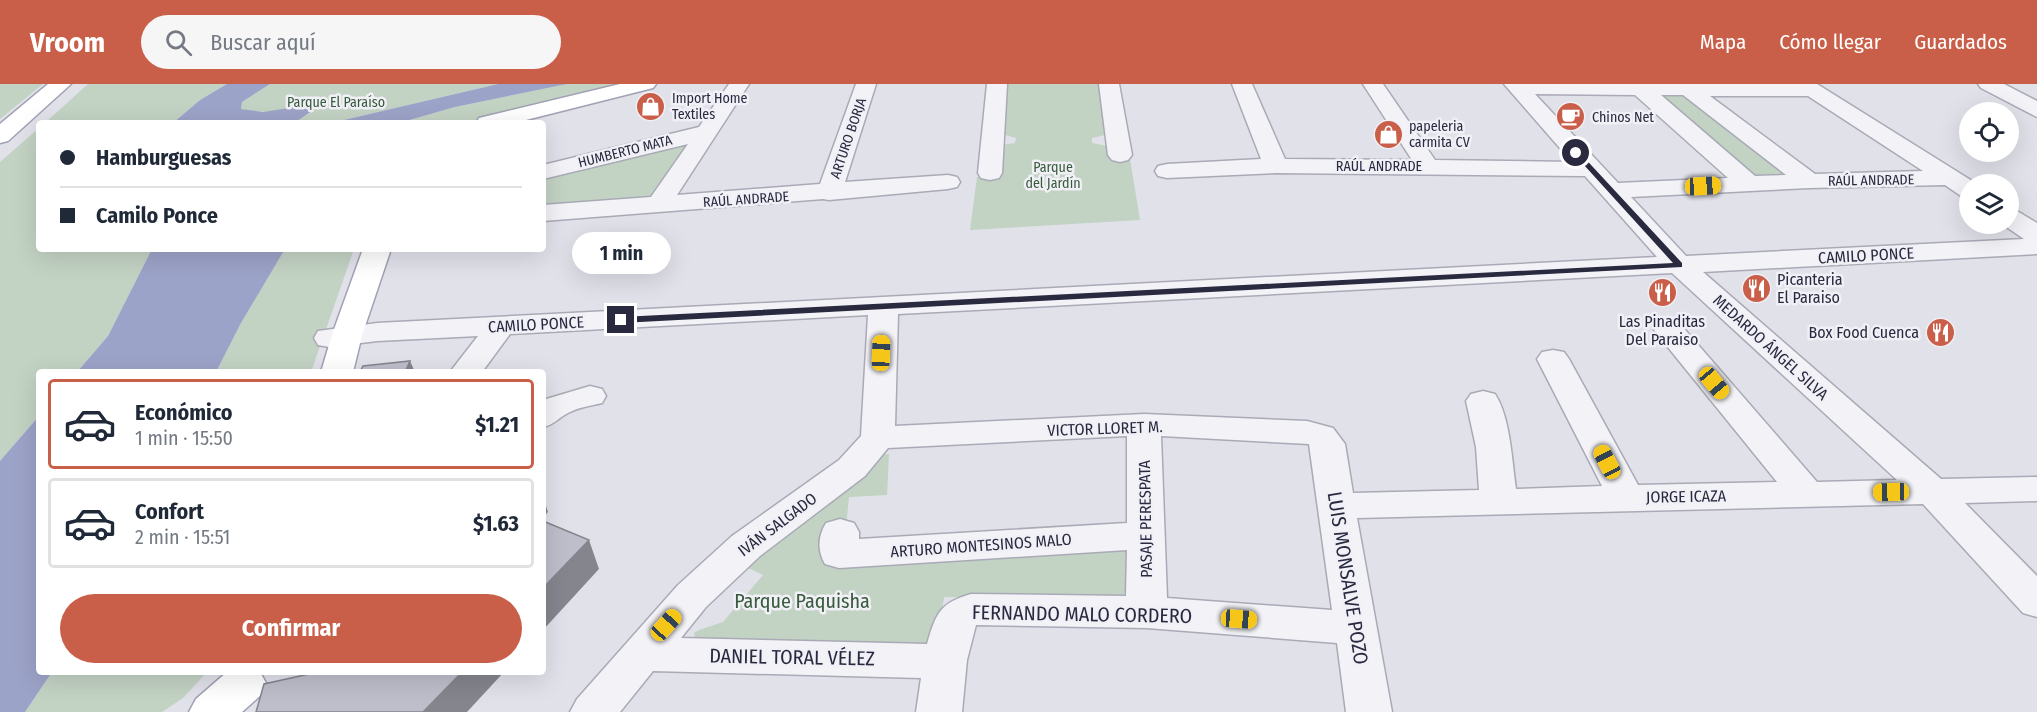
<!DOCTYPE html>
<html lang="es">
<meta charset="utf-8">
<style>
:root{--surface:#fff;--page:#f6f6f7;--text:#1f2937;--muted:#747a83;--line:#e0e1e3;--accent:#ca5f49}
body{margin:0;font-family:"Fira Sans Condensed",sans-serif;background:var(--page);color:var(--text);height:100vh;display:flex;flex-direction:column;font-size:22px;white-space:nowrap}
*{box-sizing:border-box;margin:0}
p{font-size:20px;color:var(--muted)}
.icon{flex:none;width:33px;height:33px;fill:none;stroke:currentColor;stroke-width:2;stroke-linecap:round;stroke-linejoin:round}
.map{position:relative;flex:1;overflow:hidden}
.drawer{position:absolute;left:36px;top:285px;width:510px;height:306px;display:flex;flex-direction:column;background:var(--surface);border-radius:6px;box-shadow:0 6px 24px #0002}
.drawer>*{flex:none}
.banner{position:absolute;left:36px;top:36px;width:510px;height:132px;border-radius:6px;box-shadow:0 6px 24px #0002;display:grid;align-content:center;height:132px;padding:0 24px;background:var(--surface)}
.fabs{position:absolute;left:1959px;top:18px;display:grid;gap:12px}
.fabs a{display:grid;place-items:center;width:60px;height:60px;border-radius:50%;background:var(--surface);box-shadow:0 6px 24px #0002;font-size:30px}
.end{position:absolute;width:27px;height:27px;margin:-14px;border:8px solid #292a40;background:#fff;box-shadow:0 0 0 3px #fff}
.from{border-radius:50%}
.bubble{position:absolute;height:42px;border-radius:21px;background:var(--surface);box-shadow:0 6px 24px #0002;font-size:20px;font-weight:700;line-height:42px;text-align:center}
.car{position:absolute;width:18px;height:36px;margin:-18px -9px;border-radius:8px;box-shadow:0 0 4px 2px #0007;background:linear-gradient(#f5c518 24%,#345 0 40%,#f5c518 0 76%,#345 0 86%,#f5c518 0)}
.banner b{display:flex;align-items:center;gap:21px;height:57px;font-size:22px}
.banner b+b{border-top:2px solid var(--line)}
.banner i{width:15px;height:15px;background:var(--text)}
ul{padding:10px 0 0;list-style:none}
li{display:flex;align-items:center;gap:18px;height:90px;margin:0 12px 9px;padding:0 12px;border:3px solid var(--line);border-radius:6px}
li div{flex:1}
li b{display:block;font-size:22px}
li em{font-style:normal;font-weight:700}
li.on{border-color:var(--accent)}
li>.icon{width:54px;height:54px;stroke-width:1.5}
.primary-button{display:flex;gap:12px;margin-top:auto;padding:12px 24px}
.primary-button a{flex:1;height:69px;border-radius:36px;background:var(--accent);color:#fff;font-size:24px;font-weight:700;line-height:69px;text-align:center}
header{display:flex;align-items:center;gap:36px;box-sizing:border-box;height:84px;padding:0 30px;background:var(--accent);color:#fff}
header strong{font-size:28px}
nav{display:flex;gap:33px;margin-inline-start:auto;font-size:21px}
.search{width:420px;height:54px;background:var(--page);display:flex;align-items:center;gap:15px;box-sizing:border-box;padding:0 21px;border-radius:33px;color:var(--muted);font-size:22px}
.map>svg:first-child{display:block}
</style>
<header>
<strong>Vroom</strong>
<div class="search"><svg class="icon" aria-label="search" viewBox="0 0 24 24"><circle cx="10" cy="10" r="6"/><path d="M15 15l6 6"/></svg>Buscar aquí</div>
<nav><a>Mapa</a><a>Cómo llegar</a><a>Guardados</a></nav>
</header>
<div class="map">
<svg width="2037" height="628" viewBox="0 0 2037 628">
<rect width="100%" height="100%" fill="#e0e1e9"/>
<!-- green -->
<path fill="#c2d2c3" d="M0,0H43L0,35Z
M88,0H227L200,16L173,39H45Z
M270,0H498L331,39H294L299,34L311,29C287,26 264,30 241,25L242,18Z
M567,0H623L503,28L468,39H399L455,23Z
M1005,0H1100L1105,51L1092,54V59L1107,62L1110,75H1130L1140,136L970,146L977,93L998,92L1001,61L1015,59L1016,54L1002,50Z
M1658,10H1685L1791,91L1754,94Z
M39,44V165H152L108,252L77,288H39V332L0,377V78Z
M692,54L649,118L543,126V90Z
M285,165H354L311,288H216L241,239Z
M889,370L887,411L849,413L846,443L835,444L831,483L973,476L977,462L1132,456L1130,504L1122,512L1114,514L944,513L936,565L696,561L694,549L699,546L723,538L763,491L748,484L746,479L872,386L881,371Z
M52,588H207L183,614L162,628H25Z"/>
<!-- water -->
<path fill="#9ca3c8" d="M227,0H270L242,18L241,25L263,28L308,21L318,23L294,39H173L200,16Z
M498,0H567L455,23L399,39H331Z
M152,165H285L241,239L216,288H77L108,252Z
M39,332V588H52L25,628H0V377Z"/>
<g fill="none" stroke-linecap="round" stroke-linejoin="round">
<defs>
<path id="minor" d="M729,0H749L677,111L820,100L856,0H876L845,98L948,91L957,93L960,98L957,103L948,105L829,116L823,115L543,137V121L651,113L688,60L543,95V81L699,43Z
M987,0H1007L1002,89L999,94L990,96L981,94L978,89Z
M1099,0H1119L1132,71L1128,76L1120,78L1112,76L1108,71Z
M1232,0H1252L1285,75L1412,76L1363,0H1383L1435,76L1572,78L1504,0H1817L1977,100H1970V114L1961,112L1945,101L1809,104L1631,113L1686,172L2024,155L2002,140H2008V124L2017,127L2037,139V170L1703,188L1941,395L2037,393V417L1965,419L2037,492V533L2023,529L1923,420L1357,434L1392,628H1346L1337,559L1147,544L976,541L967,576L962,628H916L921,594L653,587L620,628H570L577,615L678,501L732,452L839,376L861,352L868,231L510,250L482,288H450L478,252L377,257L329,263L318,261L314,254L318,247L377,239L1657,173L1585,92L1276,89L1167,94L1158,92L1155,87L1158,82L1167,80L1261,75ZM1535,10L1635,11L1728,94L1618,99ZM1661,11H1683L1786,91L1755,92ZM1710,12H1808L1923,87L1815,90ZM1672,189L1897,396L1817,398L1680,240L1669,237L1658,240L1654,246L1777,398L1638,401L1569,275L1564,268L1553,266L1542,268L1537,275L1602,402L1516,405C1512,377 1510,332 1495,310L1483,307L1471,310L1466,317L1476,363L1479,406L1353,409L1345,360L1333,344L1307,337L1144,330L895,342L898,230ZM1127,352V439L859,455V448L854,439L840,435L826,439C818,452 817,466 825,480L839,484L1127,466L1126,512L971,510C940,519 936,529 927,560L681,554L706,523L760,472L865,392L888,364ZM1161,352L1309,360L1332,526L1167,514Z
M1978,0H2004L2037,17V33L1981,4Z
M590,302L602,305L606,312L602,319C590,322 579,323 568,329C558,334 554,341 543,343V316Z"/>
<path id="major" d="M48,0H71L8,57L0,59V40Z
M620,0H656L653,4L514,39H476L479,34Z
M363,165H391L362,251L353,288H321L332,251Z
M227,588H260L266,599L260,612L242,628H189L196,615Z"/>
</defs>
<!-- minor casing -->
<use href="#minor" stroke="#a9aab6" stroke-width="3"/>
<!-- major casing -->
<use href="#major" stroke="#a0a1b4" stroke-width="3"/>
<!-- minor -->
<use href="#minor" fill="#f3f3f7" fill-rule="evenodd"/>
<!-- major -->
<use href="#major" fill="#fff" fill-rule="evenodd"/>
</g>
<!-- shaded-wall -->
<path fill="#85858e" d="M410,277L415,288H405Z
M543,413L548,428L543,433Z
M589,456L599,485L543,546V504Z
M462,588H504L467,628H423Z"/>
<!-- building -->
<path fill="#bebecb" stroke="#85858e" stroke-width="1.5" d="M410,277L405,288H360L363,282Z
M543,437L589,456L543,504Z
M318,588H462L423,628H256L264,600Z"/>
<!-- route -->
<path fill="#292a40" d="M1574,68H1579L1682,179V183L621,239L616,236L621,233L1673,179L1574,70Z"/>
<!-- icons -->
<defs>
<symbol id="shop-disc" viewBox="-11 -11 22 22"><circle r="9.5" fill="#ca5f49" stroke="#f0f0f6"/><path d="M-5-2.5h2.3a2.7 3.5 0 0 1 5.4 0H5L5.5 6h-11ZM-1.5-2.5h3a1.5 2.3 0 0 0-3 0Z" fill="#fff"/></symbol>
<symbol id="cafe-disc" viewBox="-11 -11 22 22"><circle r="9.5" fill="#ca5f49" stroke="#f0f0f6"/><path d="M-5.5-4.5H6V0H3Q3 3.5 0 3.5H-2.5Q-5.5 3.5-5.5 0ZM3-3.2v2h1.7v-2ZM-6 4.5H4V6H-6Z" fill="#fff"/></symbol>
<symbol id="restaurant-disc" viewBox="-11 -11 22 22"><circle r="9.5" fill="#ca5f49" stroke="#f0f0f6"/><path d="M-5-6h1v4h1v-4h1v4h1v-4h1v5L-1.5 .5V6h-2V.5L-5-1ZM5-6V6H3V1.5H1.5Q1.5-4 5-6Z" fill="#fff"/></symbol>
</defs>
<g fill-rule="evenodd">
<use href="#shop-disc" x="634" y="6" width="33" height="33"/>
<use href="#cafe-disc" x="1554" y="16" width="33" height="33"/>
<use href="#shop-disc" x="1372" y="34" width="33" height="33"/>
<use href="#restaurant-disc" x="1740" y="188" width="33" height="33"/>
<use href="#restaurant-disc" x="1646" y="192" width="33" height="33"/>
<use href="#restaurant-disc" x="1924" y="232" width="33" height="33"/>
</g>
<g text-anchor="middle" stroke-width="5" stroke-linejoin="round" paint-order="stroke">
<!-- far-poi labels -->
<g font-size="14" fill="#292a40" stroke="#f0f0f6" text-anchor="start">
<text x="672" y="19">Import Home<tspan x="672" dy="16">Textiles</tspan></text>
<text x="1592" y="38">Chinos Net</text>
<text x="1409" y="47">papeleria<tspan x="1409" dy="16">carmita CV</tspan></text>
</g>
<!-- far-park labels -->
<g font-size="14" fill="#375b3c" stroke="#f0f0f6">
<text x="336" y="23">Parque El Paraíso</text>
<text x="1053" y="88">Parque<tspan x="1053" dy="16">del Jardín</tspan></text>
</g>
<!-- far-street labels -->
<g font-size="14" fill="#292a40" stroke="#f0f0f6">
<text transform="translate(848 54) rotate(-71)" y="5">ARTURO BORJA</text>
<text transform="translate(625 67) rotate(-14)" y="5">HUMBERTO MATA</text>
<text x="1379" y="87">RAÚL ANDRADE</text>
<text transform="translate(1871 96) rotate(-1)" y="5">RAÚL ANDRADE</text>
<text transform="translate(746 115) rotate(-4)" y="5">RAÚL ANDRADE</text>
</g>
<!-- street labels -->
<g font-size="16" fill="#292a40" stroke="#f0f0f6">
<text transform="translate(1866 171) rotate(-3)" y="6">CAMILO PONCE</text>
<text transform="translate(536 240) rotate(-3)" y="6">CAMILO PONCE</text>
<text transform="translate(1771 263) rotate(42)" y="6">MEDARDO ÁNGEL SILVA</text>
<text transform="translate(1105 344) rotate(-2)" y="6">VICTOR LLORET M.</text>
<text transform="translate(1686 412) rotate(-1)" y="6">JORGE ICAZA</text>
<text transform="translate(1145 435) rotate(-91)" y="6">PASAJE PERESPATA</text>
<text transform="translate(777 440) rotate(-37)" y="6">IVÁN SALGADO</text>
<text transform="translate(981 461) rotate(-4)" y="6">ARTURO MONTESINOS MALO</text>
</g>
<!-- poi labels -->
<g font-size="16" fill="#292a40" stroke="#f0f0f6" text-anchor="start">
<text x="1777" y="201">Picanteria<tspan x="1777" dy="18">El Paraiso</tspan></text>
<text x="1662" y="243" text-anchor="middle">Las Pinaditas<tspan x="1662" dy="18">Del Paraiso</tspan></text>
<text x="1919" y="254" text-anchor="end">Box Food Cuenca</text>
</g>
<!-- near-street labels -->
<g font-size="20" fill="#292a40" stroke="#f0f0f6">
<text transform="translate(1348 494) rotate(81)" y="7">LUIS MONSALVE POZO</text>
<text transform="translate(1082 530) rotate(1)" y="7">FERNANDO MALO CORDERO</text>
<text transform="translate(792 573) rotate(1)" y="7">DANIEL TORAL VÉLEZ</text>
</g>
<!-- near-park labels -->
<g font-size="20" fill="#375b3c" stroke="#f0f0f6">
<text x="802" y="524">Parque Paquisha</text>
</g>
</g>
</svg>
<div class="fabs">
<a><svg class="icon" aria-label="locate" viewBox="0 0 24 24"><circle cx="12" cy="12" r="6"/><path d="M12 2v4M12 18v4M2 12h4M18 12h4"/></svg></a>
<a><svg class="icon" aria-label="layers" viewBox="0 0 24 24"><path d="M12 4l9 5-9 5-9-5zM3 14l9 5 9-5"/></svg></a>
</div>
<i class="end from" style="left:1576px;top:69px"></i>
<i class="end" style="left:621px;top:236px"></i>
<div class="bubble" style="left:572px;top:148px;width:99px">1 min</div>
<i class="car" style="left:1703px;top:102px;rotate:87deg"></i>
<i class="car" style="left:881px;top:269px;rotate:2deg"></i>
<i class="car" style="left:1714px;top:299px;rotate:140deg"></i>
<i class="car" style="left:1607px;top:378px;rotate:332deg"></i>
<i class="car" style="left:1891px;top:408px;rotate:269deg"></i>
<i class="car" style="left:1239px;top:535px;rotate:94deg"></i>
<i class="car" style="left:666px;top:541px;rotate:42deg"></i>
<div class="banner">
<b><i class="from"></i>Hamburguesas</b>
<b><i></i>Camilo Ponce</b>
</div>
<section class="drawer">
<ul>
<li class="on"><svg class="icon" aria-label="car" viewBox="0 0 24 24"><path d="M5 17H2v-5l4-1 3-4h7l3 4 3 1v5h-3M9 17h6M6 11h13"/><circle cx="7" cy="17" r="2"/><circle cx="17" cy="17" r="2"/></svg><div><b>Económico</b><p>1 min · 15:50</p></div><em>$1.21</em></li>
<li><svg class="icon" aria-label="car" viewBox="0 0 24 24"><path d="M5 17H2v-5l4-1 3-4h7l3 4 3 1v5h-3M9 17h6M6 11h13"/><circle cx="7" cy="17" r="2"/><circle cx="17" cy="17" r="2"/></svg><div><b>Confort</b><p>2 min · 15:51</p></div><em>$1.63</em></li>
</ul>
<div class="primary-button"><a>Confirmar</a></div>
</section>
</div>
